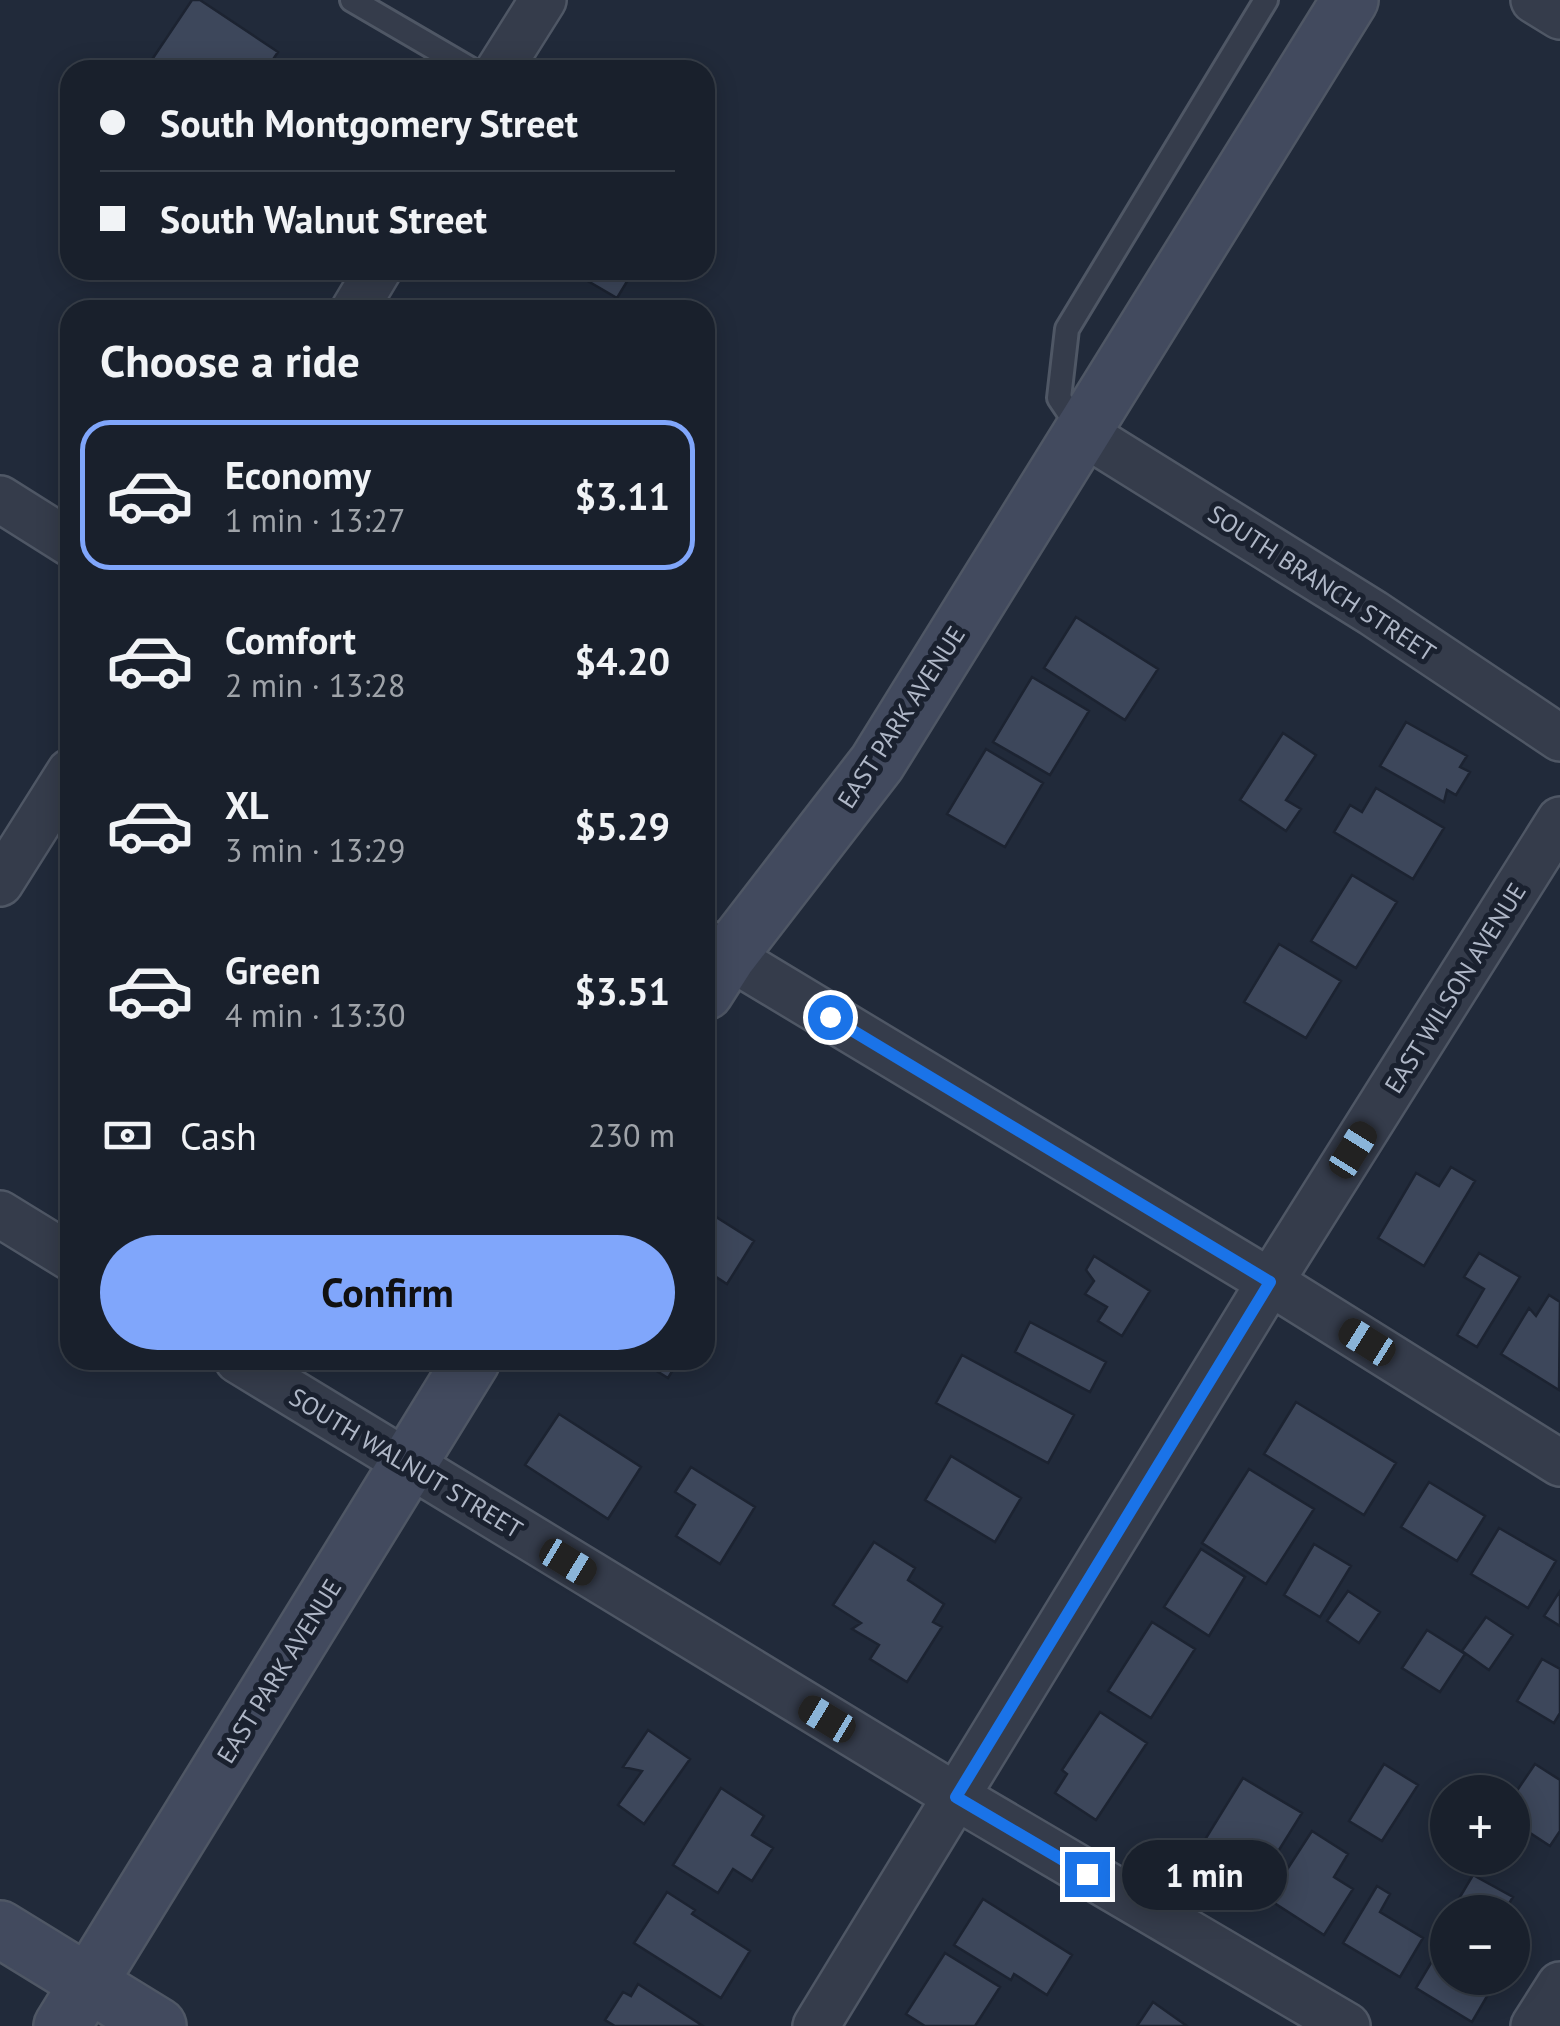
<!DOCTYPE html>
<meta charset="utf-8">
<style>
:root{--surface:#19202c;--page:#222834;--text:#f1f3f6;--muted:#9fa3a9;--line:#373e48;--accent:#80a6fb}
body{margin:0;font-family:"PT Sans",sans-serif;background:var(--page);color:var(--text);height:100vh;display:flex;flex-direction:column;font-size:38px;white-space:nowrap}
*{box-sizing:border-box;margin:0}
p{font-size:32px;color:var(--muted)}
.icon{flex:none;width:55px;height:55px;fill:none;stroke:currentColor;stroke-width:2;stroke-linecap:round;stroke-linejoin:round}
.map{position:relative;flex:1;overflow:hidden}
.details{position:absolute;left:60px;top:300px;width:655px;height:1070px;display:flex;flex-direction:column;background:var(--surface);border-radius:30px;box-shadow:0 5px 25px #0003,0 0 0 2px var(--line)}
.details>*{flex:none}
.guide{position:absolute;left:60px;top:60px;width:655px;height:220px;border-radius:30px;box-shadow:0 5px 25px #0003,0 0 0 2px var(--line);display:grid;align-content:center;height:220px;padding:0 40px;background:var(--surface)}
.tools{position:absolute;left:1430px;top:1775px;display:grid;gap:20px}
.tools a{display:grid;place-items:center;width:100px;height:100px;border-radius:50%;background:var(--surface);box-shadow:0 5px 25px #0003,0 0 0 2px var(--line);font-size:50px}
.end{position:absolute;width:45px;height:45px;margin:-22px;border:12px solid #1a73e8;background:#fff;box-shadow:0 0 0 5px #fff}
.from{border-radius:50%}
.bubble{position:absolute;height:70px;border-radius:35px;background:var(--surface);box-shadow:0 5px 25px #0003,0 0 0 2px var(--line);font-size:32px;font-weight:600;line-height:70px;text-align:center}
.car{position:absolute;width:30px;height:60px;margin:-30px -15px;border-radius:12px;box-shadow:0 0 8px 2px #0007;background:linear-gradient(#222 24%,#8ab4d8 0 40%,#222 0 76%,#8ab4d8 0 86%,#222 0)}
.guide b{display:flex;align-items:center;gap:35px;height:95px;font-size:38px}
.guide b+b{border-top:2px solid var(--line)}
.guide i{width:25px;height:25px;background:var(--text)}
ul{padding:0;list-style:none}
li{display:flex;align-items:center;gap:30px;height:150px;margin:0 20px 15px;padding:0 20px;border:5px solid transparent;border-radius:30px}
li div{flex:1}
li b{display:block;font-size:38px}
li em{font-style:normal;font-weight:600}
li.active{border-color:var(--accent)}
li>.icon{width:90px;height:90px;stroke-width:1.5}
h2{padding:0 40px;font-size:45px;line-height:120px}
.pay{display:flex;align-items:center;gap:25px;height:110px;padding:0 40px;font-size:38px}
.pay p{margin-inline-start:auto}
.cta{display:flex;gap:20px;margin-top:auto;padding:20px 40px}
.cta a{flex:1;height:115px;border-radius:60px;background:var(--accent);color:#111;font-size:40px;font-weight:600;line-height:115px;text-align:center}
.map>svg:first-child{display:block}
</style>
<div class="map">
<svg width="1560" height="2026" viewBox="0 0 1560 2026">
<rect width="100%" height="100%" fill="#212a3a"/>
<!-- building -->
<path fill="#3d475b" stroke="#1c2331" stroke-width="2.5" d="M192,0H200L278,52L266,70H145Z
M569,270H634L617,298Z
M1076,617L1158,669L1125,720L1044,668Z
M1032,677L1089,711L1050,775L993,742Z
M1406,722L1467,756L1460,767L1470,772L1456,795L1447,790L1444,802L1380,766Z
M1283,733L1316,755L1286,800L1301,809L1286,831L1240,800Z
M986,749L1043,783L1005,847L947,814Z
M1376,788L1444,828L1413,879L1334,832L1350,805L1362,812Z
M1352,875L1397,902L1356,968L1311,941Z
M1279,944L1341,981L1306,1038L1244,1002Z
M1451,1167L1475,1181L1424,1266L1378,1238L1416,1173L1439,1186Z
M705,1210L754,1241L727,1284L713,1275L709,1281L705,1278Z
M1479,1253L1520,1277L1477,1347L1457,1335L1484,1289L1464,1277Z
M1094,1256L1150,1291L1122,1336L1098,1321L1107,1307L1085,1294L1094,1281L1086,1270Z
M1549,1295L1560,1302L1559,1390L1501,1354L1529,1308L1536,1316Z
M1030,1322L1106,1362L1090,1392L1015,1352Z
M962,1355L1074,1415L1048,1463L936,1403Z
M639,1360H679L668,1378Z
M1296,1402L1396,1463L1364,1515L1264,1454Z
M559,1414L641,1467L608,1519L525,1465Z
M951,1456L1021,1498L995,1542L925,1500Z
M691,1467L755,1507L720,1564L676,1536L695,1505L675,1492Z
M1249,1469L1314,1509L1266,1584L1202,1543Z
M1429,1482L1485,1516L1457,1561L1401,1527Z
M1499,1528L1556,1561L1528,1608L1471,1574Z
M874,1542L915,1568L908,1580L944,1604L933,1622L942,1627L907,1682L870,1659L879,1645L852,1629L861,1623L833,1605Z
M1314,1544L1351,1566L1320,1617L1284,1595Z
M1201,1549L1245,1577L1209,1636L1164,1607Z
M1348,1591L1380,1612L1359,1643L1327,1621Z
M1560,1591V1626L1544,1616Z
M1486,1617L1513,1635L1489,1670L1462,1651Z
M1152,1622L1195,1649L1151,1718L1108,1691Z
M1427,1630L1465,1654L1440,1692L1402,1668Z
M1542,1659L1560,1669V1713L1554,1723L1517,1701Z
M1100,1712L1147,1743L1096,1820L1055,1793L1067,1774L1062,1770Z
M648,1730L690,1759L644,1824L618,1805L642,1771L623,1767Z
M1384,1764L1418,1785L1382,1841L1349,1821Z
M1535,1764L1560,1780V1831L1550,1846L1512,1821V1798Z
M1243,1778L1302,1813L1256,1887L1198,1851Z
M721,1788L764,1816L752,1835L773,1848L752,1881L733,1869L718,1893L673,1865Z
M1312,1831L1348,1854L1334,1877L1353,1889L1324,1935L1268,1899Z
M1473,1875L1513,1897L1504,1912H1451Z
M1377,1886L1390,1894L1380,1912L1423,1938L1400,1977L1343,1943Z
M667,1892L695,1910L692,1914L750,1951L721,1998L634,1943Z
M983,1899L1072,1955L1047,1995L1014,1974L1011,1980L954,1945Z
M1447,1936L1448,1978H1491L1496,1981L1472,2022L1416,1988Z
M945,1953L1000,1987L975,2026H925L906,2014Z
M638,1984L703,2026H615L605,2020L623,1992L631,1996Z
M1153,2002L1187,2026H1137Z"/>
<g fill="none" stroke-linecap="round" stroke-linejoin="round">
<defs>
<path id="lane" d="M352,0L472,70
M1080,429L1059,398L1067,329L1266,0"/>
<path id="street" d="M1534,0L1560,16
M499,70L543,0
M354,310L378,270
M1082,432L1373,613L1560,738
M0,499L70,543
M0,883L70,772
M705,942L1270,1282L1560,1463
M0,1214L70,1257
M238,1360L957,1797L1347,2026
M816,2026L1270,1282L1560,820
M1534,2026L1560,1985"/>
<path id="secondary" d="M705,992L728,956L877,763L1350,0
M0,1929L158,2026
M62,2026L472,1360"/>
</defs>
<!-- lane casing -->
<use href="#lane" stroke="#4f5765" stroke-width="28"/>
<!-- street casing -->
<use href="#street" stroke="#4f5765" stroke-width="50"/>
<!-- secondary casing -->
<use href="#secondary" stroke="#4f5765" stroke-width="60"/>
<!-- lane -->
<use href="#lane" stroke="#353c4b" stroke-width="22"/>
<!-- street -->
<use href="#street" stroke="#353c4b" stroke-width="45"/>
<!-- secondary -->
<use href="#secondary" stroke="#424a5e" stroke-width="55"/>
</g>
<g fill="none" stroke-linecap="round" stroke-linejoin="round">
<!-- route -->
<path stroke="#1a73e8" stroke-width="12" d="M830,1017L1270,1282L956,1797L1087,1874"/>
</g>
<g text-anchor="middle" stroke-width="10" stroke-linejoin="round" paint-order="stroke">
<!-- street labels -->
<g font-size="25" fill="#afb7c7" stroke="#1a212f">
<text transform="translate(1322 583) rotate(33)" y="9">SOUTH BRANCH STREET</text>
<text transform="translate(901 717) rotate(-57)" y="9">EAST PARK AVENUE</text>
<text transform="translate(1455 988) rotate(-58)" y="9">EAST WILSON AVENUE</text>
<text transform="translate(406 1463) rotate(31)" y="9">SOUTH WALNUT STREET</text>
<text transform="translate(279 1671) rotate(-58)" y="9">EAST PARK AVENUE</text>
</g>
</g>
</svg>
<div class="tools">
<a>+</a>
<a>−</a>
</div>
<i class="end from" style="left:830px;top:1017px"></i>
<i class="end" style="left:1087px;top:1874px"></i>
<div class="bubble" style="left:1122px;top:1840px;width:165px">1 min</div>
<i class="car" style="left:1353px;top:1150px;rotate:32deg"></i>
<i class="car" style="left:1367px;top:1342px;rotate:302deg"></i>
<i class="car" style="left:568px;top:1562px;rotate:121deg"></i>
<i class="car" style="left:827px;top:1719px;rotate:301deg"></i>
<div class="guide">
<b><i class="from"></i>South Montgomery Street</b>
<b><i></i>South Walnut Street</b>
</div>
<section class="details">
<h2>Choose a ride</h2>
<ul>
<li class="active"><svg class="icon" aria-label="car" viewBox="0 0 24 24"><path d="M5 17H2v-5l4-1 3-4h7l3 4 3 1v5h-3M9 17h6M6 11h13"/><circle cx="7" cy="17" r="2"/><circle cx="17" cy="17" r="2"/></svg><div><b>Economy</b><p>1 min · 13:27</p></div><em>$3.11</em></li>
<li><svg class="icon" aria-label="car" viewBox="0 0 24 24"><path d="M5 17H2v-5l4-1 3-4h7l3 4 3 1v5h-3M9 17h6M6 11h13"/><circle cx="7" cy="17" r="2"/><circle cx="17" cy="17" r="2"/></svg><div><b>Comfort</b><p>2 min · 13:28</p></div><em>$4.20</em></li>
<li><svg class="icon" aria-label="car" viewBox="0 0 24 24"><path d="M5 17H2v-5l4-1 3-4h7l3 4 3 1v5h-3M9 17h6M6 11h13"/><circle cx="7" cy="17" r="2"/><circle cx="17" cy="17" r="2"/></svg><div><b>XL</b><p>3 min · 13:29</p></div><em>$5.29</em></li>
<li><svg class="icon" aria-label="car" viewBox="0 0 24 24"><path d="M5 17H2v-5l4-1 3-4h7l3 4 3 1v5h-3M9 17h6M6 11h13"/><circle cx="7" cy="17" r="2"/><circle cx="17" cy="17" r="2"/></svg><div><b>Green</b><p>4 min · 13:30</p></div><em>$3.51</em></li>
</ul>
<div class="pay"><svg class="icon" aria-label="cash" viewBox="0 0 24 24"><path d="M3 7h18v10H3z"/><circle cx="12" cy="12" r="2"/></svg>Cash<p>230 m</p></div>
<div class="cta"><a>Confirm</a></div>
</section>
</div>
